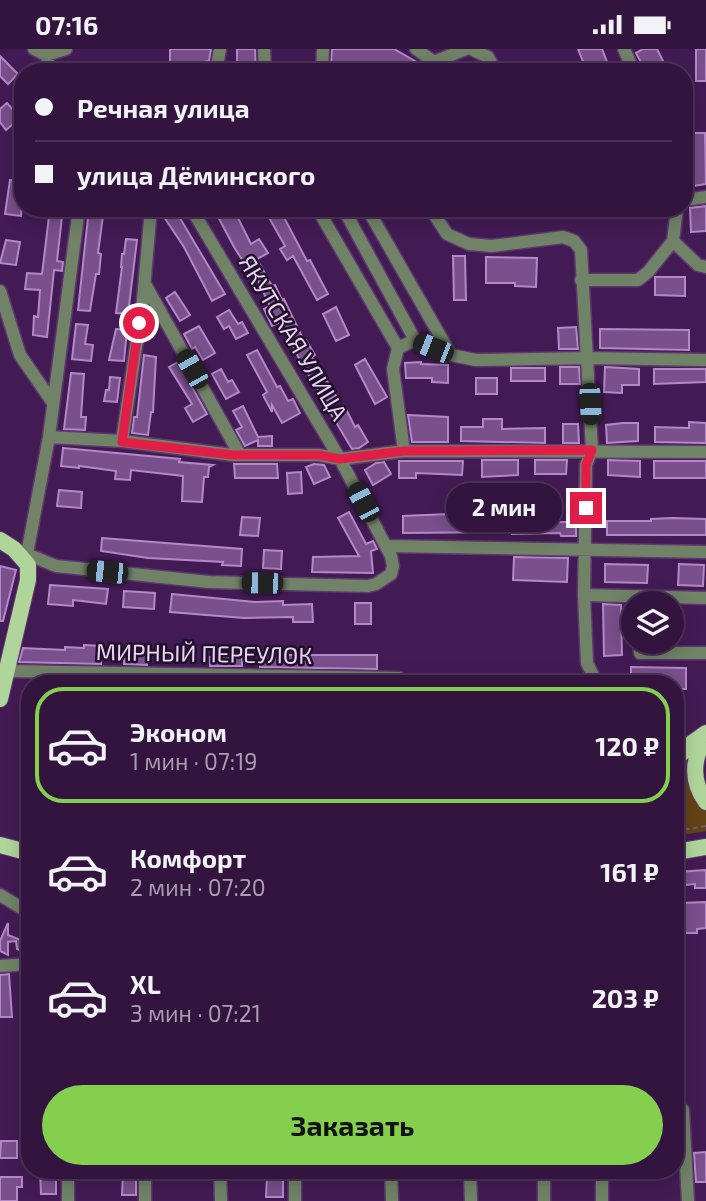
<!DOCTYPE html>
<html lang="ru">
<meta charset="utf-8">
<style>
:root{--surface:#32143f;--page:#3d214a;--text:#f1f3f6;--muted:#a89eb0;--line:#4d3359;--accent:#84d04e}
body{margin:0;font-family:"Exo 2",sans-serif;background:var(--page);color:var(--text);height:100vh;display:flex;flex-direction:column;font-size:26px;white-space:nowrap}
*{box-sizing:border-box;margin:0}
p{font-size:23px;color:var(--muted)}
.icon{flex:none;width:38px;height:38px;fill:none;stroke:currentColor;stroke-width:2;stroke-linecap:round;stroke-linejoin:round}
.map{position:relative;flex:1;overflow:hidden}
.details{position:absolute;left:21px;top:626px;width:663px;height:504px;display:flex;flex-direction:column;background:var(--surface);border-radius:28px;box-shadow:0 4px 18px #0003,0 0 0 2px var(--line)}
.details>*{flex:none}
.guide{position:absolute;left:14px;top:14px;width:679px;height:154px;border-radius:28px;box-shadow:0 4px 18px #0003,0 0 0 2px var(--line);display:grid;align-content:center;height:154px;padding:0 21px;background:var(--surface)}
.tools{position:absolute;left:621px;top:542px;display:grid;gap:14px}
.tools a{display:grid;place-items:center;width:63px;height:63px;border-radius:50%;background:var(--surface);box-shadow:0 4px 18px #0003,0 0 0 2px var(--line);font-size:35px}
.end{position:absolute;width:32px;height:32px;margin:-16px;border:9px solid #e11d48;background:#fff;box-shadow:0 0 0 4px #fff}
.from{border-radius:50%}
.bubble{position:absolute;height:49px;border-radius:24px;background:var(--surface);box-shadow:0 4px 18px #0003,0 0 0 2px var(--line);font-size:23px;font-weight:700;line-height:49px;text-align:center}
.car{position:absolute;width:21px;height:42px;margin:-21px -10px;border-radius:9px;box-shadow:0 0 5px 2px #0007;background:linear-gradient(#222 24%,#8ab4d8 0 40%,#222 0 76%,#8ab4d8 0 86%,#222 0)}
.guide b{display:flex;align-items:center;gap:24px;height:66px;font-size:26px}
.guide b+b{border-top:2px solid var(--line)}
.guide i{width:18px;height:18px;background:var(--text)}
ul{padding:12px 0 0;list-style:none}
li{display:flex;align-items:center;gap:21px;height:116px;margin:0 14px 10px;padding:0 7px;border:4px solid transparent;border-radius:28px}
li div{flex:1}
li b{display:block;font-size:26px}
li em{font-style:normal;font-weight:700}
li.on{border-color:var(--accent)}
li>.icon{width:63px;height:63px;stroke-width:1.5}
.cta{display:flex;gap:14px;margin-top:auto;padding:14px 21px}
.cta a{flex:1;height:80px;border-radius:42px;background:var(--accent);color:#111;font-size:28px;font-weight:700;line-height:80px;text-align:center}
.status{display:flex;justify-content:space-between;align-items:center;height:49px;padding:0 35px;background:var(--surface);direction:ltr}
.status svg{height:19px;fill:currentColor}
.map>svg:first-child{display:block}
</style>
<div class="status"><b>07:16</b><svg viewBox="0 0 49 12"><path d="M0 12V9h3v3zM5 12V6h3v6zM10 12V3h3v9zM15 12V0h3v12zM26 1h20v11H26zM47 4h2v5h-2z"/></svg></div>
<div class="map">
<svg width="706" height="1152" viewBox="0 0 706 1152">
<rect width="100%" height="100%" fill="#431b54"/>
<!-- green -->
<path fill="#624415" d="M690,702L698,754L706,762V782L676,787V719Z"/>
<!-- building -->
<path fill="#794f8c" stroke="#b487c9" stroke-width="2" d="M170,0H211L209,12L192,15L186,23H170Z
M237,0H255L256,23H237Z
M332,0H394L420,15L416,23H377V21L362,20V23H345V17L331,19Z
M578,0H602L611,23H587Z
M643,0H657L665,16L652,23H646L636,4Z
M696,0H706V32H696Z
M0,7L18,25L8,35L0,27Z
M7,54L20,69L6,81L0,73V60Z
M687,84H705L706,135L693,137L689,109H687Z
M10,131L23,133L21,167L5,165Z
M706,157V182L691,183L690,159Z
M50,159H63L57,212L63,213L62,222L54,221L47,288L33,286L34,267L38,268L40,241L25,240L27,224L42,225Z
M89,159H104L98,204L101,205L99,225H96L90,262L78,261Z
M172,159H174L225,245L212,252L184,198L162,165Z
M224,159H233L251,195L259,190L268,204L257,210L272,237L275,236L282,251L284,250L304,292L306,291L315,306L312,308L336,347L326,353L304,319L280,273L272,277L264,260L270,257L257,230L255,231L234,198L216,164Z
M279,159L307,212L310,211L328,245L317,251L293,207L287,211L280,200L285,197L267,165Z
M126,190L137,191L128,265L116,264L122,218H121L122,205H124Z
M6,191L20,193L16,216L0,214Z
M453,207H465L466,251H454Z
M486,208L537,209L536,238L515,237V234H486Z
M655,228H685V247L655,246Z
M175,243L190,266L180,272L166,249Z
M336,258L349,286L336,292L323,265Z
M229,261L238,275L242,273L248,284L236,290L229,277L224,280L217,268Z
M76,275L88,276L85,295L93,296L91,312L72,310Z
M199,277L215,304L203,311L195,298L192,300L184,285Z
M576,278L578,300H559L558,279Z
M116,280L127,281L124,312L109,311Z
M600,280L689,281V301L600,299Z
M257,301L277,338L280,337L288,352L293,350L300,364L282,374L272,356V363L263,346L267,343L247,306Z
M144,306L156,308L153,363H151L148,386L132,384L134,368H137Z
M365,310L387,348L375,355L355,316Z
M178,313L207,365L193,373L185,359L192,355L169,318Z
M421,313V315L448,316V334L432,333V329H406L405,314Z
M560,318H579L580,335H560Z
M605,318L639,320V336H622V344L604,343Z
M511,319H545V332H511Z
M221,320L228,333L232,331L239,343L226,350L212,325Z
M654,320H706V333L654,335Z
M71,324L84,325L81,368H86L85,381L64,380Z
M110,328L120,329L117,353L104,352L106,341H109Z
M476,329H497V345H476Z
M243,357L258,388L272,387V397H258V391L245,397L236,381L242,378L233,362Z
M345,358L355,378L358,376L368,393L359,399L352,400L331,365Z
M408,366L448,368V393H412Z
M483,370H502V380L545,379V394L461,392V378H483Z
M689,373L706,374V394L655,393V378L689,379Z
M623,374H638V392L607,394L606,376Z
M563,375H578L579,394H563Z
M63,399L180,410L179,413L213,416L209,418L208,428H204L202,453L182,452L183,427L131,421L130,431L115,430L116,422L79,417V419L61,417Z
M482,411H518V426L482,428Z
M535,411H567L566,425H535Z
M608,411L640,412V428L608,426Z
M399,412H463L462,426L416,424V429H399Z
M654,412H706V429H654Z
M384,413L391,425L373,436L365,421L376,414Z
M234,415H277L278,429H235Z
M314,415L324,416L330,428L314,435L306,418Z
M301,423L302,444L288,445L287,424Z
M59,441L82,443L81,459L57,457Z
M349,463L366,495L373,492L377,500L371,502L373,524L312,523L313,508L359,507L338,469Z
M471,464V467H498V471L551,470V473H576V487H561L560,484L512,485L511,483L403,484V467Z
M242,468L260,469L258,487L240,486Z
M672,469L706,470V486H607V472H651V470Z
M102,489L242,500L241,517L222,516L223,513L148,509L101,502Z
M264,501L282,502L281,520L263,519Z
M514,508L568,509L567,533L513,531Z
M605,515L648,516L647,534L605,533Z
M679,515L704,516L703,537L678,536Z
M0,517L16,521L3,572H0Z
M50,536L108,540L106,555L73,551V557L48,555Z
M124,542L155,544L154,560L123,558Z
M172,545L255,553L283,552V556L312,555L313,573H293V568L244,569L170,563Z
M355,554H371V575H355Z
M603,555L621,556L622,606L604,607Z
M84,596L101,597V615L19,613L23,599L65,601V598L84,599Z
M260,602H287V606H377V620L260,618Z
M124,604L147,605V616L124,615Z
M242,607V617H210V608Z
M631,618L686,619V640H676V635H631Z
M706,821V839H695V835L676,837V823Z
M706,853V879L697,880V884H677L676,873H682L681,854Z
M8,874V886L23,892L30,878V906L17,900L16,892L8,893V906L0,902V892Z
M9,925L12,968H0V926Z
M1,1092H17V1109H0Z
M706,1103V1133H696L694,1104Z
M40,1122H56V1145H41Z
M123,1122H136V1146H122Z
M0,1128H22V1138H17V1152H0Z
M267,1128H283V1148H266Z"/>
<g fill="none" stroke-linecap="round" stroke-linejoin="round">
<defs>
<path id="minor" d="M34,0L46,6L66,0
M264,0L265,23
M416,0L434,13L425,23
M471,0L488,8L496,23
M624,0L634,23
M46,6L51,23
M434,13L466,0
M265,20L322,22
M195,23L216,20
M216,23L220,0
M322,23L323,0
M684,151L706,148
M317,159L398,299
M343,159L415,291
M367,159L451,306
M430,159L447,185L469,195L492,197L563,188L574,192L581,201L592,401L586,416L584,546L587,614L597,635
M673,192L677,159
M581,231H638L648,223L673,192L698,216L706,218
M145,235L240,406
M0,242L20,306L53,354
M398,299L415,291L451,306L476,311L588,309L706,311
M398,299L393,320L404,402
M49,388L122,392L233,406H319L340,410L404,402L706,403
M122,392L143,251L151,159
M386,497L706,503
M17,501L56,517L209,533L368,537L376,535L391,525L393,517L391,507L340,410L191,159
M27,505L49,388L79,159
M584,546L706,549
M639,593L640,604H706
M8,622L399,629
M0,846L30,864
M0,917L30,915
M683,1061L688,1152
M68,1122V1152
M220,1122L221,1152
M295,1122V1152
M391,1122L392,1152
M470,1122L471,1152
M544,1122V1152
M602,1122V1152
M145,1152V1122"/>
<path id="major" d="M0,491L14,500L28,516V531L0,650
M706,689C692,709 691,733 706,753
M676,710L692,694L706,684
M0,796L30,804
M676,803L706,798"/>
</defs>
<!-- minor casing -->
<use href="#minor" stroke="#5e386e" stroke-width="15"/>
<!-- major casing -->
<use href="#major" stroke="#5e386e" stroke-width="18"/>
<!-- path -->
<path stroke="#775587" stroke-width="2" stroke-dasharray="5 3.5" stroke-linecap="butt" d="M676,782L706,777"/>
<!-- minor -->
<use href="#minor" stroke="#708366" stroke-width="12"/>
<!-- major -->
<use href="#major" stroke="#b0d59a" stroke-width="16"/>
</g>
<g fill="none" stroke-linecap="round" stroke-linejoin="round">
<!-- route -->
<path stroke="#e11d48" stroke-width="9" d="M139,274L122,393L233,406H319L340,410L404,402L592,401L586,416V459"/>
</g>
<g text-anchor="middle" stroke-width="5" stroke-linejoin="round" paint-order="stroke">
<!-- street labels -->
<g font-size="23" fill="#e9d2f4" stroke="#211029">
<text transform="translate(293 289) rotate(59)" y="8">ЯКУТСКАЯ УЛИЦА</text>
<text transform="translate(204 605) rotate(1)" y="8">МИРНЫЙ ПЕРЕУЛОК</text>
</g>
</g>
</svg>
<div class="tools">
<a><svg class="icon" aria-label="layers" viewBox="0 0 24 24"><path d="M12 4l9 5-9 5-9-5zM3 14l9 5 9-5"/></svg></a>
</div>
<i class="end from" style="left:139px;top:274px"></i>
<i class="end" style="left:586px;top:459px"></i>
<div class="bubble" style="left:446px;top:434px;width:116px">2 мин</div>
<i class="car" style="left:433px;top:299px;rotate:292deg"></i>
<i class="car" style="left:192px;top:320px;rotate:331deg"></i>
<i class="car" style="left:590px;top:355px;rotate:177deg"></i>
<i class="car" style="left:363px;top:453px;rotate:332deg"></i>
<i class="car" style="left:107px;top:523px;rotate:276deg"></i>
<i class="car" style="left:262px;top:534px;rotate:271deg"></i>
<div class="guide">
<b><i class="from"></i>Речная улица</b>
<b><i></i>улица Дёминского</b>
</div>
<section class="details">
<ul>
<li class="on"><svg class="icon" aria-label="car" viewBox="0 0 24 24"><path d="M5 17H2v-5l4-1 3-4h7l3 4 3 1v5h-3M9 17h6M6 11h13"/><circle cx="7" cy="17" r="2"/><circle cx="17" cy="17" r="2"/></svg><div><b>Эконом</b><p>1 мин · 07:19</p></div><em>120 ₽</em></li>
<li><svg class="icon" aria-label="car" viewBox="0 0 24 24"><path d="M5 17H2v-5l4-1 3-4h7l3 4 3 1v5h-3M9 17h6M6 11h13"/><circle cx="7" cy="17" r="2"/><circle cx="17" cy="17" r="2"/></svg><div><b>Комфорт</b><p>2 мин · 07:20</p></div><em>161 ₽</em></li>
<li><svg class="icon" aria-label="car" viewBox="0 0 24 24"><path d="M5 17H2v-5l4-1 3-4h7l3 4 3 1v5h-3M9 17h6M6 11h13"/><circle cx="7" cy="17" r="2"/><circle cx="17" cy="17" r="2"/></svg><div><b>XL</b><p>3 мин · 07:21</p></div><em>203 ₽</em></li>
</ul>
<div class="cta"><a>Заказать</a></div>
</section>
</div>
